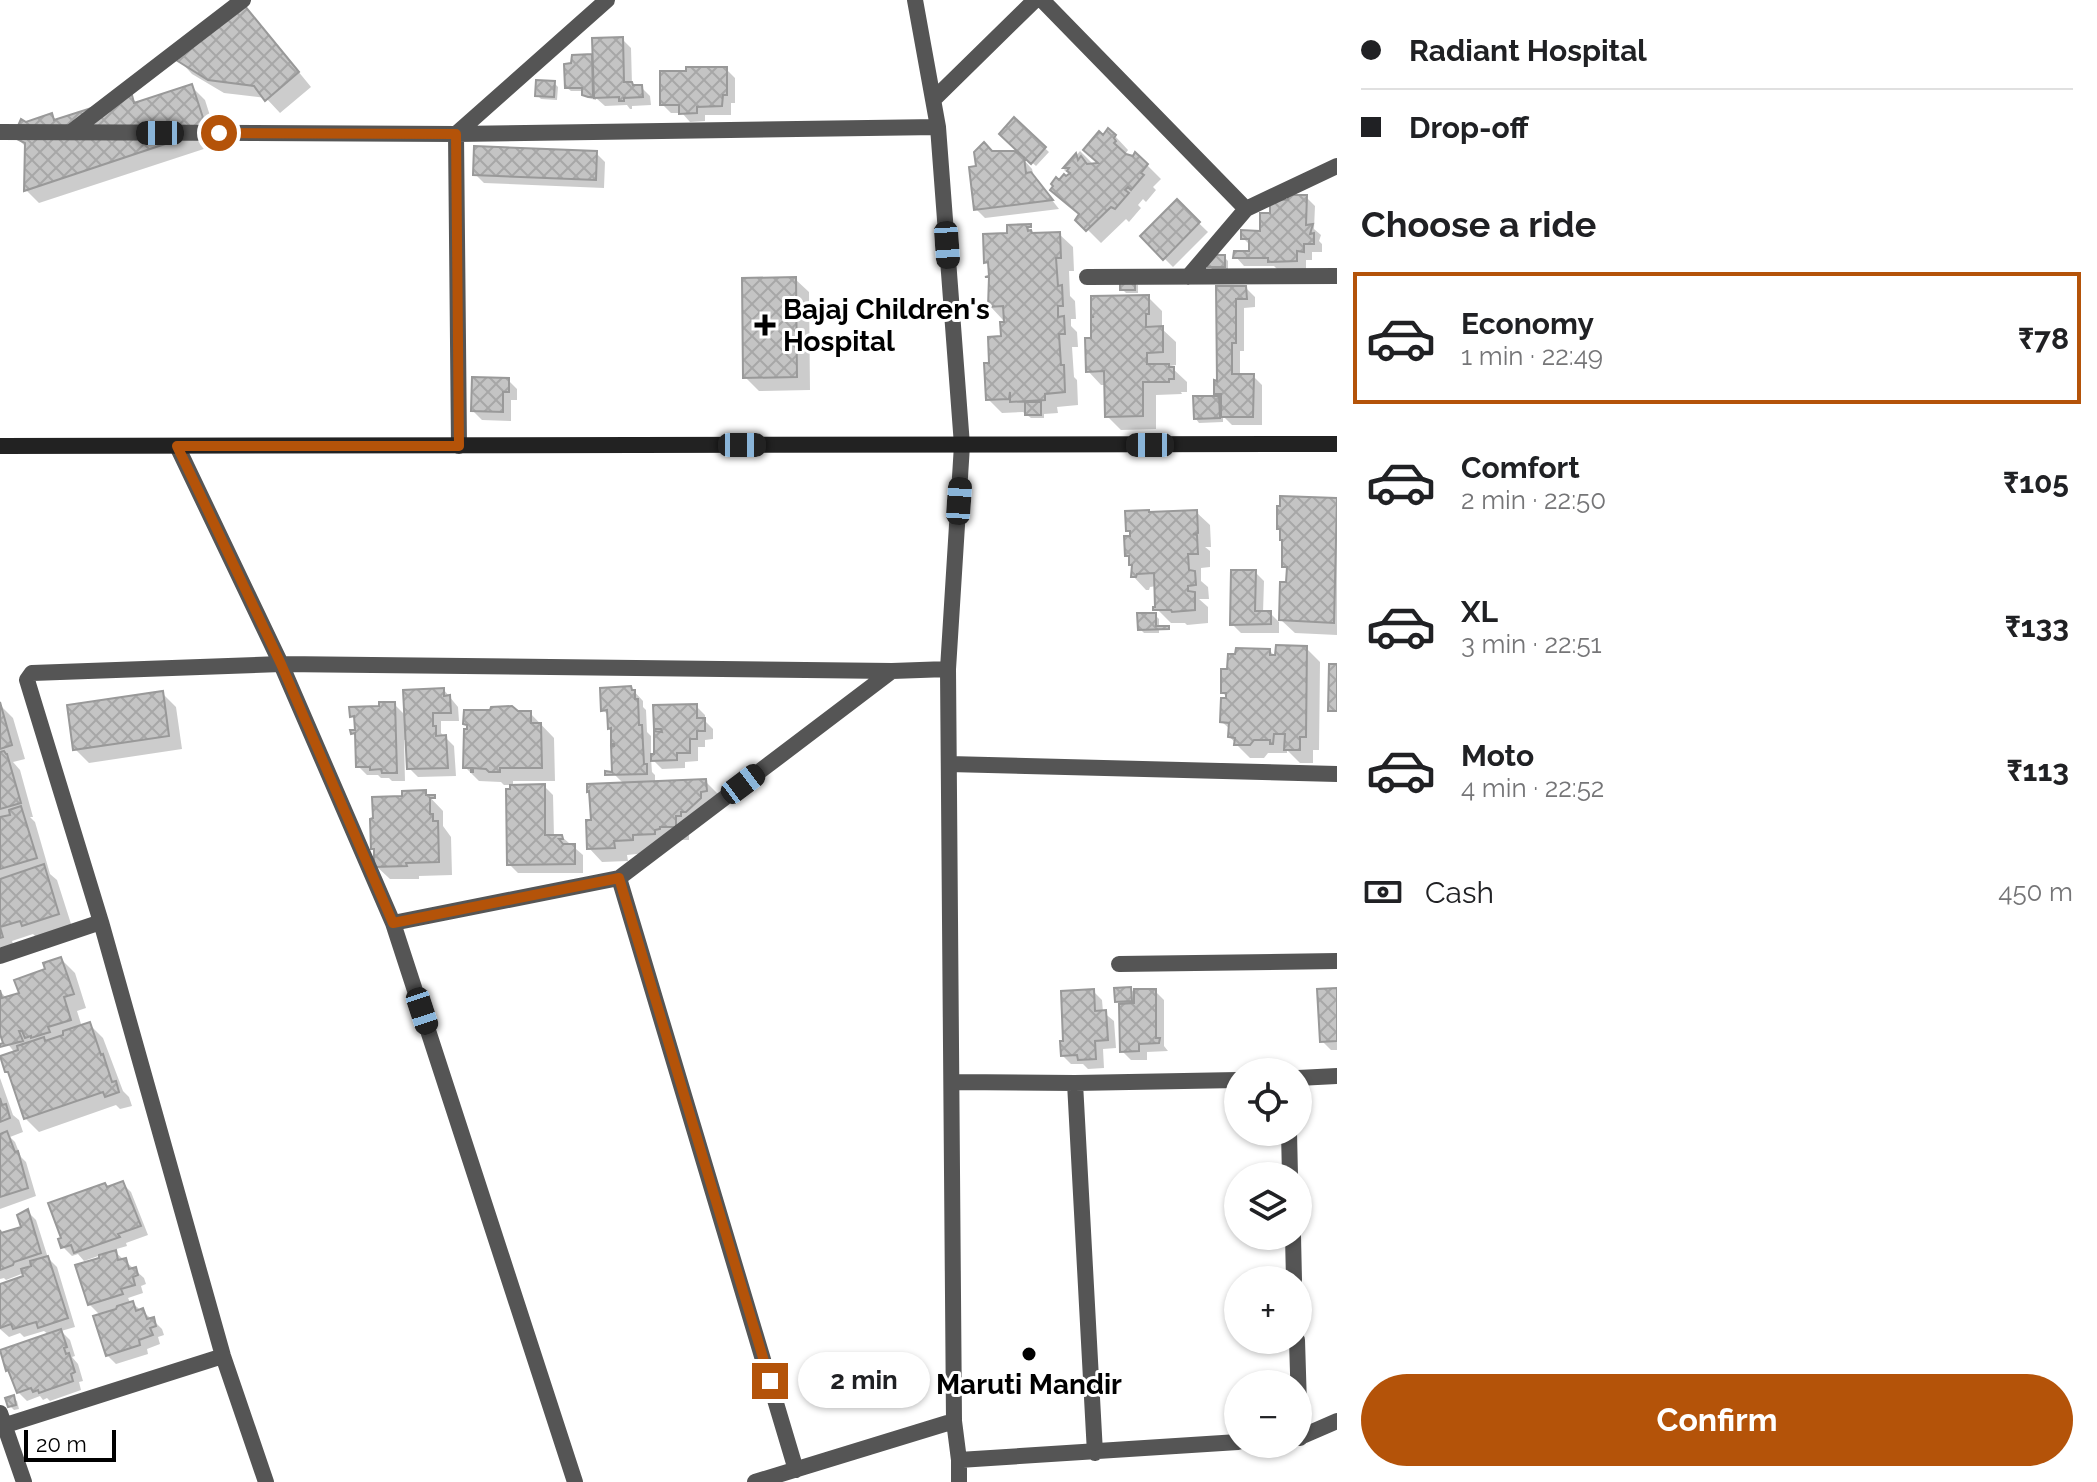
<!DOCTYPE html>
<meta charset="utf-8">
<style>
:root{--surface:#fff;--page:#f6f6f6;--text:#202124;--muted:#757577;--line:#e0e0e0;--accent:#b45309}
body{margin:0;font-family:Raleway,sans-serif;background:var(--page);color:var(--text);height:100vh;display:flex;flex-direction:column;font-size:30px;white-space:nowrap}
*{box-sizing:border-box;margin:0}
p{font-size:26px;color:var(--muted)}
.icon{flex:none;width:44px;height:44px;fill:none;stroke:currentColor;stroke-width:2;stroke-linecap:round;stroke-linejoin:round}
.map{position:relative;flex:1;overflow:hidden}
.sheet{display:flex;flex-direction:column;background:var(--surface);width:760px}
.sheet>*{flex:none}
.top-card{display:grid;align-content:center;height:176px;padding:0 24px;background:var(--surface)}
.buttons{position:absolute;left:1224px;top:1058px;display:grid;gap:16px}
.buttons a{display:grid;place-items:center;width:88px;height:88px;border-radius:50%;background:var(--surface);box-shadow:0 2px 6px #0004;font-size:40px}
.scale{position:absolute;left:24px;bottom:20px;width:92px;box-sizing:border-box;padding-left:8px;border:4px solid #000;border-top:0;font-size:22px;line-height:28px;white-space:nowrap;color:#000;-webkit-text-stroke:6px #fff;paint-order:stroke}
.end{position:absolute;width:36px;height:36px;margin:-18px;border:10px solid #b45309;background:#fff;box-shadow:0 0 0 4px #fff}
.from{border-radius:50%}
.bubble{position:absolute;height:56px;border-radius:28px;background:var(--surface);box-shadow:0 2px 6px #0004;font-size:26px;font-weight:700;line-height:56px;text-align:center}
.car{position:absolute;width:24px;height:48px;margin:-24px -12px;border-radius:10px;box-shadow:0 0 6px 2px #0007;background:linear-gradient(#222 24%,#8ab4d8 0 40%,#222 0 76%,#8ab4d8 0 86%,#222 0)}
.top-card b{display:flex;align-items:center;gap:28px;height:76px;font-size:30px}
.top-card b+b{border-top:2px solid var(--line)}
.top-card i{width:20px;height:20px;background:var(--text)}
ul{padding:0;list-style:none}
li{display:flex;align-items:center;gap:24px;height:132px;margin:0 16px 12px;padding:0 8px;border:4px solid transparent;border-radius:0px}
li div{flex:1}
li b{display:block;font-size:30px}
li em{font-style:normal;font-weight:700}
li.active{border-color:var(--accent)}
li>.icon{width:72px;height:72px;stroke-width:1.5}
h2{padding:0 24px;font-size:36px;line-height:96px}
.pay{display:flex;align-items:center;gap:20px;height:88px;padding:0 24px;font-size:30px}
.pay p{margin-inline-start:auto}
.action{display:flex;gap:16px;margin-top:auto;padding:16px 24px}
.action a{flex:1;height:92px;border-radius:48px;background:var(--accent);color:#fff;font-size:32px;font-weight:700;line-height:92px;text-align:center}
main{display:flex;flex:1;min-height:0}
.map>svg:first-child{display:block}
</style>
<main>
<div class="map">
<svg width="1337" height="1482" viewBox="0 0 1337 1482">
<defs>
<pattern id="building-cross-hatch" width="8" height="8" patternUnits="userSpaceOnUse" patternTransform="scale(2)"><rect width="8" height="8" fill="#c4c4c4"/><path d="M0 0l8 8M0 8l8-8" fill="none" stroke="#a7a7a7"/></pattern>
</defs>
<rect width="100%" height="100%" fill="#fff"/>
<!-- shadow -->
<path fill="#0003" d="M244,8L257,21L311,87L280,113L266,98L224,93L192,74L179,60Z
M622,39L631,48L632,85L635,87H641L650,96L651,105L632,106V109H630L627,105L605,106L596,98V100L588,98L584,91H571L567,88L591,56L595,60Z
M726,69L735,78V103H731V115H705V121L690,122L682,113H671L662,104Z
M554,83L558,87L557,100L541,99L537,95Z
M191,86L205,100L219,144L39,203L26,190L27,148L16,137L26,124L51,115L57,121L131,97L138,104Z
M1014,120L1049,152L1036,166L1001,134Z
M1115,136L1128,150L1126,153L1129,157L1147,165L1161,179L1153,187L1156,190L1146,202L1143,199L1138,205L1141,208L1129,222L1126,219L1101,243L1078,220L1081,216L1053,190L1060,182L1070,175L1064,170L1080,151L1093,164L1101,165L1103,138Z
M596,153L605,162L604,188L484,183L475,174Z
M992,153L1023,159L1032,169L1034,177L1059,209L985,218L976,209L978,167Z
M1306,197L1315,206L1314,229L1321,235L1319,241L1322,244V252H1312V260H1306V269L1278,270L1274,266H1244L1236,257L1251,253V246L1243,238L1262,233L1272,215L1290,202Z
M1177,202L1208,232L1173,267L1142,236Z
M1027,226L1035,235L1059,234L1073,247L1074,271H1069L1070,296L1075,301L1076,319H1071V326L1077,332L1078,347H1072L1074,377L1077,380L1078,405L1057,407L1058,413L1044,414V418H1031L1023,412L1002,413L988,399L991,365L1003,338L1006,320H1003L990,306V267L986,262L1009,235Z
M1224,257L1228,261V270L1214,271L1210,267Z
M795,279L809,292L810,390L759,391L745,377Z
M1122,281L1138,285V293H1126L1122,289Z
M1218,288H1246L1255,297V307L1244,308V351H1240V376H1253L1262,385V425H1232L1223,416V422L1199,423L1196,419L1195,398H1221L1216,393L1219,383Z
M1148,297L1162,311V329L1176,342V365L1170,366L1187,382V392H1181L1182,394L1156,395V429L1121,430L1107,416V385H1101L1088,371L1093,340V298Z
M508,380L517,389V400H511V421L482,420L473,411Z
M1282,498L1337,500V635L1295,633L1281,620L1288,584V571L1284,566L1282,532L1279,529Z
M1196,512L1210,525L1211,547H1205L1210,551V567L1201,568V581L1208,587L1209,599H1199L1208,607V623L1187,625L1185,623H1171L1157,609V586L1150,587L1149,590H1146L1133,576L1134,566L1131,559L1127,555L1132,538V534L1128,530Z
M1255,572L1264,581L1263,613H1270L1279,622V633H1241L1232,624Z
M1155,615L1159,619V633H1144L1140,629Z
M1306,648L1320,662L1319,750H1313V763H1300L1287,750V753H1268L1264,758H1250L1236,744L1230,737L1231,730L1222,722L1230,700L1223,693L1270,651L1277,658Z
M631,688L643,701V707L646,710L647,732L651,736V756H656L662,734L656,728L696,706L705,715V721L713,729V739L705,740V747H698V761L685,762V768L662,769L651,758L652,772L655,775V783L705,781L719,795L689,829V840H673L646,853L627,855L628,861L602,862L589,848L593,822L592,794L589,791L625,785L614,774L618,749L613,743V730L610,728V717L603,710Z
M444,690L458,707L459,721H441V733L454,746L456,776L418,777L409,768L407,740H404L405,781H392L389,778H381L378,775H367L358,766L356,720L352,716L394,704L406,716Z
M162,693L176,707L182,749L89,763L75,749Z
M0,705L13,718L25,759L13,762L20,770L33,817H30L35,822L50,874L57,880L72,927L37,938L33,934L12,941L15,950L0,955Z
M517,713H530L554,738L555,781H513V787L544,786L553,795L554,837H562L583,855V873H518L509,864L512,785H504L501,782L479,781L465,767Z
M425,792L443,811V826L451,837L452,875L419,876V879H390L376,866L404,798Z
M61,959L75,973L86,1008L77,1011L82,1027L89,1024L103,1038L123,1091L129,1097L132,1106L120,1109L116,1105L39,1132L25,1118L11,1075L7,1071L15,1053L0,1034V991L7,999L21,994Z
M1130,989L1136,994L1155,991L1164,1000V1046L1168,1051L1147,1052V1060H1131L1122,1051L1121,1005L1117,1001Z
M1337,990V1050H1331L1322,1041Z
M1093,991L1102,1000L1103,1012L1114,1021L1116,1048L1103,1049L1104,1068L1088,1069L1083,1064H1071L1062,1055Z
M0,1078L13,1115L19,1120L23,1132L10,1137L15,1142L21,1157L26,1162L36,1196L0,1209Z
M122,1183L131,1192L148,1235L126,1243L127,1246L113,1250L144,1278L146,1284L141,1286L143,1293L128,1298L131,1304L132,1303L153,1320L162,1329L164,1335L158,1337L160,1344L147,1349L148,1354L116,1364L107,1355L101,1316L89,1304L101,1255L84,1261L78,1254L72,1256L63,1247L108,1188Z
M28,1212L36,1220L48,1258L57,1267L75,1327L61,1331L70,1340L75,1356L72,1357L78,1364L83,1381L79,1382L81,1390L50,1401L47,1398L43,1400L40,1396L27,1401L18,1392L12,1374L8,1370L49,1335L44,1331L24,1337L20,1333L9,1337L0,1329V1286L25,1278L24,1273L6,1280L4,1278L0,1279V1231L4,1235L23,1228Z
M13,1398L17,1401L19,1409L14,1410L10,1406Z"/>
<!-- building -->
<path fill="url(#building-cross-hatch)" stroke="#999" stroke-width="2" d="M244,5L299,72L265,101L254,86L208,80L176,60Z
M623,37L624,82H632L633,85H642L643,97L624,98V101H619V97L594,98L592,38Z
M592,54L593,97H588L582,95V88H565L564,64L571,63L572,55Z
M686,67H727V95H723L722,106L697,107V113L679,114V105H660V71H686Z
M536,80L555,81L554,97L535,96Z
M192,84L207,130L24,191L25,143L13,137L21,119L26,122L52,113L54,120L132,95L134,103Z
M1014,117L1046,147L1031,164L999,134Z
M1108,128L1116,135L1114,138L1116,141L1114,143L1126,154L1133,156L1135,152L1148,164L1141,173L1144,175L1131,190L1128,187L1125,190L1129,193L1115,209L1111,207L1086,231L1075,220L1079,214L1050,190L1053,186L1051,184L1056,177L1059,180L1064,174L1066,176L1070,173L1067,171L1069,168H1063L1076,153L1078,160L1081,156L1087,164L1098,163L1083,150L1099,131L1103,135Z
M984,142L992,151H1014L1024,157L1026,173L1031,172L1053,200L974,210L969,167L976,166L974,152Z
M474,146L597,151L596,180L473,175Z
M1288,195H1307L1306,225L1313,224L1310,234L1314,233V244H1304V252L1297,251V261L1268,262V258H1233L1234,251H1249V239H1241V230L1260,231V213H1270V199L1288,200Z
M1177,199L1200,222L1163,260L1140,236Z
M1031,224V227H1027L1028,231L1031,230L1032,233L1060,232L1061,258H1056L1058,286L1062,285L1063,306H1058V317L1064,316L1065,334H1059L1061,365H1064L1065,392L1045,394V400L1010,402V392L1009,399L986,400L984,363H989L988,337L1001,336L1000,322H1004L1003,306L988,307L989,277H985L989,276L988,262L984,263L983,234L1007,233V225Z
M1208,255H1225V267H1208Z
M796,277L797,377L743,378L742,278Z
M1120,279H1135V290H1120Z
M1216,286H1246L1247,299H1236V343H1232V374H1254L1253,417H1221V394H1214V380L1217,381Z
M1149,295V314H1146V327L1163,326V352L1147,353V364H1169V367H1174V379H1169V382H1143V416L1105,417L1104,371L1086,372L1085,338H1091V317H1094L1091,316V296Z
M472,377L509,378V392H503V412L471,411Z
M1193,396H1219L1220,418L1194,419Z
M1025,402H1041V415H1025Z
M1280,496L1337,498L1334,623L1279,620L1280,582H1286L1287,567H1282V540H1280V529H1277V506H1280Z
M1149,510V512L1197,510L1198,533L1193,534L1197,535L1198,554H1188L1189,570L1195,571L1196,585L1188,586V591L1195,592V610L1172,612L1171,610H1153V607H1155L1154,573L1137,574L1136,577H1131L1132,565H1129V556H1125L1124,536H1130V531H1126L1125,511Z
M1231,570H1256L1255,611H1271V624L1230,625Z
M1137,613H1156V626H1169V629L1138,630Z
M1276,645L1307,646L1306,737H1300V750H1284L1285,734H1274L1273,744H1270V740H1254L1250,745H1234L1235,738L1228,737L1229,723L1220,722L1221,698H1226V693H1221V669H1227L1228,654H1235L1236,648L1270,649V655H1275Z
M1329,664H1337V711H1328Z
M631,686L632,690H635V699H638L639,725H642L644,764H647V774L605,775V771L612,772L611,746H614V744H611V728L608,729L607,710L601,711L600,688Z
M444,688V696L450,695L451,713H433V726H436V736L446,735L448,768L407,769L403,690Z
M163,691L169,736L73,750L67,705Z
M0,702L12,745L0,749Z
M379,702H395L397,773H382L381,769L370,770V767H356L355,733L351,734L350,730H355L354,716L350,717L349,707L379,706Z
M697,704V718H705V731H697V739H690V753H677V760L651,761V754H654V731L662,732L661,729H654L653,705Z
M512,706L518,711H531V723H541L542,768H500V772H489L486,769L473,768V772H471V768H463L464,729H467V725L463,724L464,710H490L491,707Z
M4,751L6,754H7L21,803L0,809V752Z
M706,779L707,791L701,792V798L686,812H681V816H676V827H660V829L655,830V834L633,835V840L614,841L615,848L587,849L586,820H591L589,791L587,792V784Z
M545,784V835H562L563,839H559L563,844H575V864L507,865L506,789H510V785Z
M426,790V795H435V798H430V814H433V821H438L439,862L406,863L407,866L374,867V849H371L370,819L373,818L372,797L402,796V791Z
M21,806L37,858L0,869V817L10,815L9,810Z
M44,864L59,914L22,926L20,921L0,927L3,937L0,938V879Z
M61,957L74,994L64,997L71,1020L48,1027L50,1032L31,1038V1036L25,1038L22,1031H19L23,1041L0,1047V1044L3,1043L0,1034V990L2,998L19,993L14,980L45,969L43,963Z
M1131,987L1132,1001L1115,1002L1114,988Z
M1337,988V1041L1320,1042L1317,989Z
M1094,989L1095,1011L1106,1010L1108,1040L1095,1041L1096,1059L1078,1060L1077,1055L1061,1056L1060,1041H1063L1061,991Z
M1134,989H1156V1038H1160L1159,1043L1139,1044V1051L1120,1052L1119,1004L1134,1003Z
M90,1022L101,1055L103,1054L112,1082L116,1081L119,1092L105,1097L103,1092L24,1119L8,1072H5L0,1056L18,1050L17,1046L44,1037L45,1041L63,1035V1031Z
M0,1098L2,1105L6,1104L10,1118L0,1122Z
M7,1131L15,1152L18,1151L28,1188L0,1197V1134Z
M123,1181L141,1226L118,1234L120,1237L74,1253L71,1245L61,1248L58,1239L61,1238L48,1203L105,1183L107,1187Z
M28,1209L41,1253L14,1262L13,1265L0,1270V1230L1,1233L21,1227L17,1215Z
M116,1250L118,1260L126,1258L129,1269L136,1267L138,1275L133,1277L135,1285L121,1289L123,1294L88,1305L75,1265L99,1258V1255Z
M48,1256L68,1318L38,1328L36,1322L13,1329L11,1324L0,1328V1284L23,1276L21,1269L31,1266L30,1261Z
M133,1301L136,1311L143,1308L147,1319L154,1317L156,1326L150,1328L153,1335L139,1340L140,1345L106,1356L93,1316L116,1309L117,1306Z
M61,1329L67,1347L64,1348L66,1354L69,1353L75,1372L71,1374L73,1381L39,1393L38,1390L33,1392L31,1388L17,1393L8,1370L6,1371L0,1350Z
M14,1395L16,1405L8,1407L5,1398Z"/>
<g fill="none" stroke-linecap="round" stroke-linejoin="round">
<!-- minor -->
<path stroke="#555" stroke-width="16" d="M915,0L938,127L962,445L948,669L954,1421L959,1460V1482
M1042,0L1246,209
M933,100L1035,0
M0,132L456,134L938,127
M71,132L243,0
M1087,277L1337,276
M1188,277L1246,209L1337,166
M177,446L281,664L393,923L575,1482
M459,446L456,134L607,0
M949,764L1337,774
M393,923L619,878
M0,956L101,922
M1119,964L1337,961
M1298,1078L1337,1076
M952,1082L1075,1083L1238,1080
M1075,1083L1095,1453
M1289,1132L1290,1176
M1293,1236L1294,1280
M1297,1340L1300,1438
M0,1413L24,1482
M0,1427L223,1356
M1298,1438L1337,1421
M959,1460L1238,1442
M796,1470L619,878L892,671
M266,1482L223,1356L101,922L27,680L32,673L281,664L892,671L948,669
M755,1482L954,1421"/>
<!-- secondary -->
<path stroke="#222" stroke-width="16" d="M0,446L1337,444"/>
</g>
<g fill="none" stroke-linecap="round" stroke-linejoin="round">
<!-- route -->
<path stroke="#b45309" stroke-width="10" d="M219,133L456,134L459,446H177L281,664L393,923L619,878L770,1381"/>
</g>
<!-- markers -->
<g fill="#000" stroke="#fff" stroke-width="3">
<path d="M761 313h8v8h8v8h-8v8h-8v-8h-8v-8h8z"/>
<circle cx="1029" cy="1354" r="8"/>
</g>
<g text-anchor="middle" stroke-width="6" stroke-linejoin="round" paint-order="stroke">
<!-- poi labels -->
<g font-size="28" font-weight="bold" fill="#000" stroke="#fff" text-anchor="start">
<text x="783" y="319">Bajaj Children's<tspan x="783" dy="32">Hospital</tspan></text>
<text x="1029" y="1394" text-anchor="middle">Maruti Mandir</text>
</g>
</g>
</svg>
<div class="buttons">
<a><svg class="icon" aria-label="locate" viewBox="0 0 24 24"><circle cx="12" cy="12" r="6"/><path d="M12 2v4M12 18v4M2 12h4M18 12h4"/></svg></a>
<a><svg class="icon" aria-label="layers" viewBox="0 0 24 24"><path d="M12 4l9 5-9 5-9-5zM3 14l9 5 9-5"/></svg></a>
<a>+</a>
<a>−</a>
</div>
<div class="scale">20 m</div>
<i class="end from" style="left:219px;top:133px"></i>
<i class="end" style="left:770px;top:1381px"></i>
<div class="bubble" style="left:798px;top:1352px;width:132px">2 min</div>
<i class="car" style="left:160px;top:133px;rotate:270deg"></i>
<i class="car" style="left:947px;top:245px;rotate:176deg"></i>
<i class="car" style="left:742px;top:445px;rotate:90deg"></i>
<i class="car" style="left:1150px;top:445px;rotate:270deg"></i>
<i class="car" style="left:959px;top:501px;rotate:4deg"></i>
<i class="car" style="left:743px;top:784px;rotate:53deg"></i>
<i class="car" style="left:422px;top:1011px;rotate:162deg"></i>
</div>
<section class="sheet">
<div class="top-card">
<b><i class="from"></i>Radiant Hospital</b>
<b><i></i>Drop-off</b>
</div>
<h2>Choose a ride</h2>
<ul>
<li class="active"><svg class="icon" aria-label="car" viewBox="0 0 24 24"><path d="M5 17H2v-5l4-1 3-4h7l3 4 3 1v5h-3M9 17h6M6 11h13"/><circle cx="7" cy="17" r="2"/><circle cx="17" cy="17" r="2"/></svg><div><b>Economy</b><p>1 min · 22:49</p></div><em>₹78</em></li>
<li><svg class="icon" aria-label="car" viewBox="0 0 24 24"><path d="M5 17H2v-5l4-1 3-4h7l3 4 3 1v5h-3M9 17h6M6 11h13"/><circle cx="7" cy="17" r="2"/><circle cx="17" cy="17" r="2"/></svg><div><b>Comfort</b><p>2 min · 22:50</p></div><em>₹105</em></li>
<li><svg class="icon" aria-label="car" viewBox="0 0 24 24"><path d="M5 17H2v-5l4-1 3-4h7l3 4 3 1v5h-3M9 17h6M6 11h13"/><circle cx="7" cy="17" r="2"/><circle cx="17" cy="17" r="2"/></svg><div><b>XL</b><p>3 min · 22:51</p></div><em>₹133</em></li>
<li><svg class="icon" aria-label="car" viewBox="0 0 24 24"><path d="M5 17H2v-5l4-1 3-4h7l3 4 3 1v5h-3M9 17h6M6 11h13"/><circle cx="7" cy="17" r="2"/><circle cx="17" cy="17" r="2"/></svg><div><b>Moto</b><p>4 min · 22:52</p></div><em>₹113</em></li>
</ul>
<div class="pay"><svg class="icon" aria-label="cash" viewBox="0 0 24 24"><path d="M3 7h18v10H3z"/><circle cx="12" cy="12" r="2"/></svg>Cash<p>450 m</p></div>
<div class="action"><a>Confirm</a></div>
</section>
</main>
